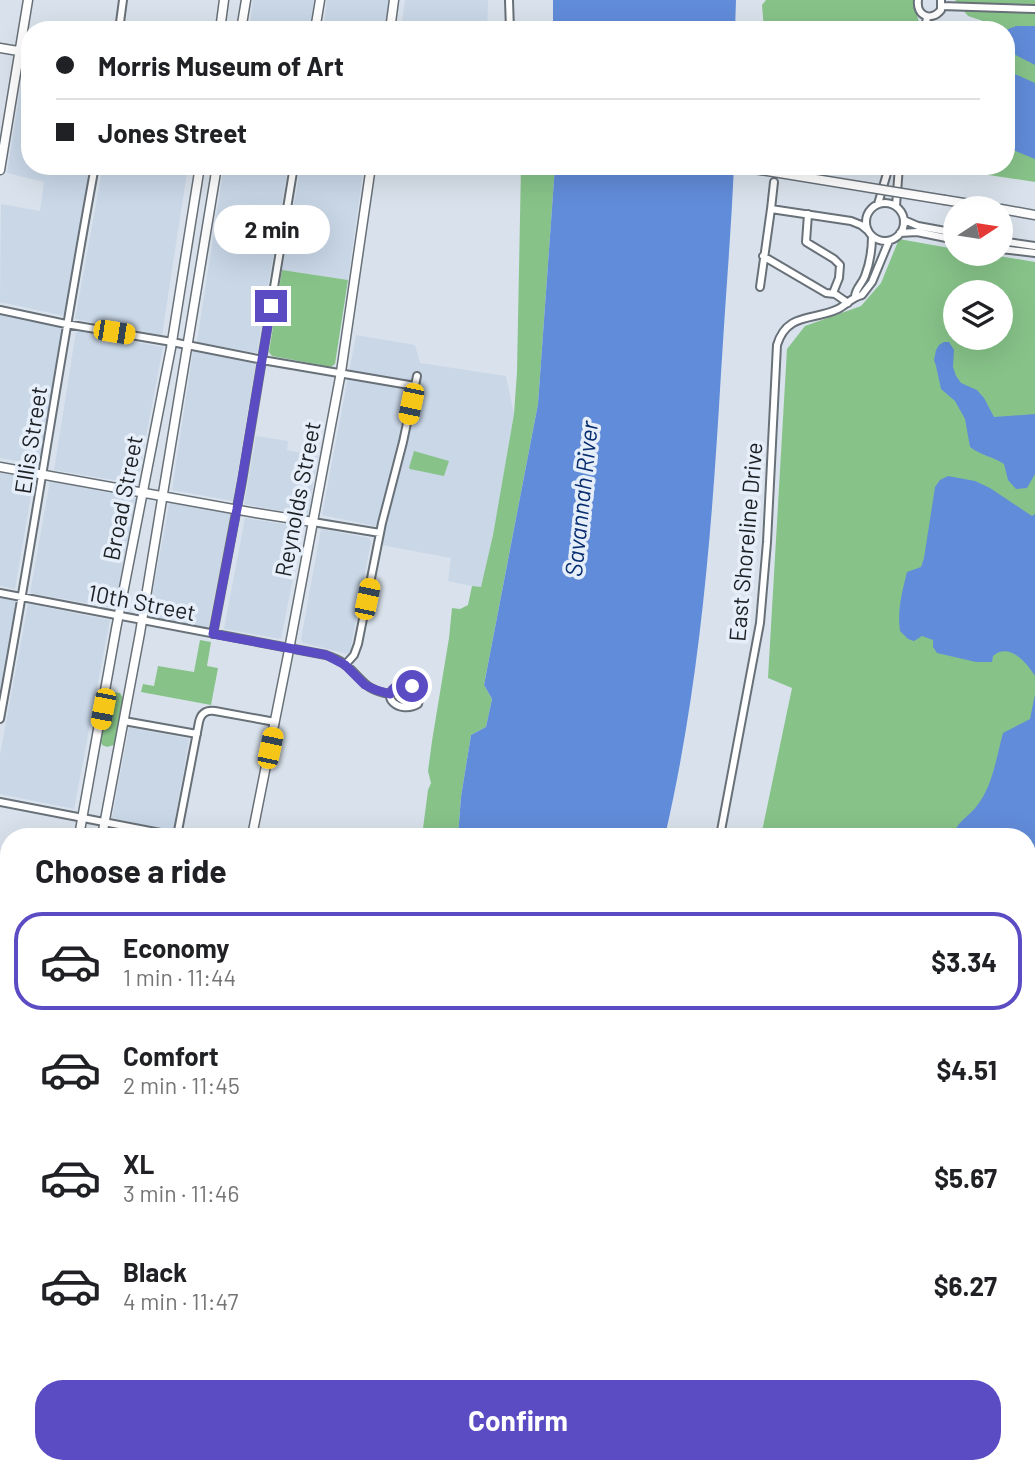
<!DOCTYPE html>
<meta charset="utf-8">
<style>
:root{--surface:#fff;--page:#f2f2f2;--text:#202124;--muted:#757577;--line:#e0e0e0;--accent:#5b4cc4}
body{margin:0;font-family:Barlow,sans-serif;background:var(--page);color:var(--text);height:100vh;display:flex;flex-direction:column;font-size:26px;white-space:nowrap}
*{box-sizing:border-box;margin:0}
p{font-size:23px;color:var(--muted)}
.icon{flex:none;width:38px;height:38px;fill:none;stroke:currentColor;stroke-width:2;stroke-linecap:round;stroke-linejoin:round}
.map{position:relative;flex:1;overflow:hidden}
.sheet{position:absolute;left:0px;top:828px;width:1036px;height:646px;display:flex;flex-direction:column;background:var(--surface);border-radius:28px 28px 0 0;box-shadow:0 7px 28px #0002}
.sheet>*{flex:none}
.guide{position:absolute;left:21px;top:21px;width:994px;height:154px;border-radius:28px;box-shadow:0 7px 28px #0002;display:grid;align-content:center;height:154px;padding:0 35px;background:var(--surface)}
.needle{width:46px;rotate:78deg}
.fabs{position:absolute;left:943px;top:196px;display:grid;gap:14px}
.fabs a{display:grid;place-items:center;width:70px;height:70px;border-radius:50%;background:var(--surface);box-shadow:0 7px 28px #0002;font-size:35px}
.end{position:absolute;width:32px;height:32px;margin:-16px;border:9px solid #5b4cc4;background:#fff;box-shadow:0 0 0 4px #fff}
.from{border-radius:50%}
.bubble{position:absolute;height:49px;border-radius:24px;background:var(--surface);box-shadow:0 7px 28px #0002;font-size:23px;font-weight:700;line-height:49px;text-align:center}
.car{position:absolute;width:21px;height:42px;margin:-21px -10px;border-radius:9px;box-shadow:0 0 5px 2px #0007;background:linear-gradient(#f5c518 24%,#345 0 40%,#f5c518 0 76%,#345 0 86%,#f5c518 0)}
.guide b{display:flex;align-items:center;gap:24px;height:66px;font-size:26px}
.guide b+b{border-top:2px solid var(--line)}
.guide i{width:18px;height:18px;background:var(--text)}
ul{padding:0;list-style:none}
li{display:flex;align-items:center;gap:21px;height:98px;margin:0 14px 10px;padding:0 21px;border:4px solid transparent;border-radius:28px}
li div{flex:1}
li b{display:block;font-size:26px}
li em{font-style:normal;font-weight:700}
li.active{border-color:var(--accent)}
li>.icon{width:63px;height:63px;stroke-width:1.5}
h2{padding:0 35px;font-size:32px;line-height:84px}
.action{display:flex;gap:14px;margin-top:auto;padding:14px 35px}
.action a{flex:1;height:80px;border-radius:28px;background:var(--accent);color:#fff;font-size:28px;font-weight:700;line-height:80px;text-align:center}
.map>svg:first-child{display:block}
</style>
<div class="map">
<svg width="1035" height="1473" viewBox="0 0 1035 1473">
<rect width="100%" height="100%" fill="#d9e2ec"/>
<!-- built -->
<path fill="#c9d7e7" d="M253,0H314L310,30H249Z
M327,0H390L386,30H323Z
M405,0H488L487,30H401Z
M25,59L30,60V166H90L65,316L0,302L1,204L40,211L44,182L7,173Z
M103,166H188L162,335L75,319Z
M224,166H288L257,353L197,342Z
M301,166H364L348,280L282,270Z
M0,314L62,327L40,465L0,458Z
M76,331L163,347L137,484L54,470Z
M356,335L415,345L420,363L506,376L514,414L493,535L481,588L448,581L451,558L381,545L384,528L322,515Z
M193,351L256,362L233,501L172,490Z
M256,436L288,441L287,450L318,456L308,516L244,504Z
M0,473L34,478L15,589L0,586Z
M50,481L136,498L114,608L30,593Z
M170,500L231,513L208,629L148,617Z
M245,518L303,527L281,639L224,629Z
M321,529L369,538L371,542L350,651L348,654L303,643L301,639Z
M0,598L18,601L0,692Z
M28,604L110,620L74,809L0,794V755Z
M129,727L189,739L173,831L112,818Z
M0,853L9,854V998L0,996Z
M0,1439L9,1440V1465H68L66,1473H0Z"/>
<!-- green -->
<path fill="#87c389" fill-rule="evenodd" d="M766,0H913L921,30H764L762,5Z
M955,0H1035V182L963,171L964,166H1006V30H985L986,22L968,16Z
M521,166H555L538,404L484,685L492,699L486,727L471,735L461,797L458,836H422L428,790L431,783L428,771L432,741L449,638L452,608L460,609L468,605L472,586L481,587L493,535L514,414L517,372Z
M899,239L955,249L956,254H987L1035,262V1473H614L617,1465H1027V836H761L792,688L768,678L787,349L805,326L861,306L881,283ZM956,292H1001V338H956Z
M282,270L348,280L335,364L331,367L272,356L269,352Z
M414,451L449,461L444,476L410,469L409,468Z
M200,640L211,642L207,666L218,668L211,705L141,692L143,684L154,686L158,666L194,672Z
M113,692L120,693L124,700L116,741L114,745L107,747L102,745L100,740L108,697Z
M236,1465H282L299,1468L298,1473H232Z"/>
<!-- water -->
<path fill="#618cd9" d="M553,0H736L735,30H553Z
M1016,26H1035V65L1006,50V30Z
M1006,70L1035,83V159L1006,147Z
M555,166H734C731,235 725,304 721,373C712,529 700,684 665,836H458L461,797L471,735L486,727L492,699L484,685L538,404Z
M944,342H949L954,350L953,367L956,376L961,383L977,390L984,398L994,417L1035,414V474L1027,488L1016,489L1008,480L1004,464C992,456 982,456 970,447L965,419L955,401L941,389L936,366L934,360L936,350L939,345Z
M948,476L975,481L990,488L1032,516L1035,514V676C1026,662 1009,642 993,656L992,662H976L937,653L933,647V640L922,636L914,641L908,639L900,631C897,611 902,592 907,572L921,567L924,558L935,487L940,480Z
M1035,694V938L1027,943V836H952C959,820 966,819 976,807C993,786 996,758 1003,733L1030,719Z
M307,1465H516L511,1473H304Z"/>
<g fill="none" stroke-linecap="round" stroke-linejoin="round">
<defs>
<path id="minor" d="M509,0L510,30
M918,0C916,16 931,22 941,10V0
M942,6L1035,9
M119,30L123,0
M925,30L927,17
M866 222a19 19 0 1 1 38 0a19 19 0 1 1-38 0Z
M878,204L888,170L890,166
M896,206L899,166
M771,209L774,182
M808,214L806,242L834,259L840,265L839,278L833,293
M904,220L918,226L956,233
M900,233L917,232L956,240
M1001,241L1035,246
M1001,249L1035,253
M763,256L826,293L835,294L848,303
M760,287L771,209L851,221L861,225L867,230
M855,296C856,288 862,284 865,276C870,263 872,250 872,236
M0,310L66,324L172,342L268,361L415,386
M313,522L380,533
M0,593L326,655C333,658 341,660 347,666C364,681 365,690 390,694
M213,634L242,481L294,166
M345,665L354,655L358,644L382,523L403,442L417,376
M399,685C409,684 417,686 420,696L418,704C400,715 377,696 399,685Z
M0,719C34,535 61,350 95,166
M124,721L197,734
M0,802L176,836
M177,836L199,722C201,713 206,710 215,711L275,722
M720,836L760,623L767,542L777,345C787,312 813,321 838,309C846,305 852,297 862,295L872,282L889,241
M0,1004L9,1005
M570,1472L572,1465"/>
<path id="major" d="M220,30L224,0
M241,30L246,0
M315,30L320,0
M390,30L394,0
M0,48L30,53
M0,170L28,0
M945,200L995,208
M1001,209L1035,215
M0,467L256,513L313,522
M79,836L116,629L171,348L200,166
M102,836L140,633L217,166
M252,836L288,655L341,372L371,166
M0,1197L9,1198
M0,1258L9,1210
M0,1385L9,1344
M121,1473L123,1465"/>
</defs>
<!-- minor casing -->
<use href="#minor" stroke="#687078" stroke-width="10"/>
<!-- major casing -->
<use href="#major" stroke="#687078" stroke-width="11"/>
<!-- minor -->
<use href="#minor" stroke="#fff" stroke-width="6"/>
<!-- major -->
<use href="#major" stroke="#fff" stroke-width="8"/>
<!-- rail -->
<path stroke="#72777e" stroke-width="2" stroke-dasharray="3.5 7" stroke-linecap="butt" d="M0,1360L9,1361
M382,1465L402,1473"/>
<defs>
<path id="major-bridge" d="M736,166L945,200"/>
</defs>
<!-- major-bridge casing -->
<use href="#major-bridge" stroke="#687078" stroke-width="11" stroke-linecap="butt"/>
<!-- major-bridge -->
<use href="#major-bridge" stroke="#fff" stroke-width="8"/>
</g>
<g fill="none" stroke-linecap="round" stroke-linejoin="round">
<!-- route -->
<path stroke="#5b4cc4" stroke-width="9" d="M271,306L237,509L213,634L326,655L345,665L365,685L376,690L390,694C394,684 404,683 412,686"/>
</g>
<g text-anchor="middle" stroke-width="7" stroke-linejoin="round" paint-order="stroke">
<!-- street labels -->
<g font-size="23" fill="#1c1f23" stroke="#e6eff9">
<text transform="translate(31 440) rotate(-81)" y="8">Ellis Street</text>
<text transform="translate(123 498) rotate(-79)" y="8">Broad Street</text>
<text transform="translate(298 499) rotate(-79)" y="8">Reynolds Street</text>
<text transform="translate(746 542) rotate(-85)" y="8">East Shoreline Drive</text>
<text transform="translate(142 603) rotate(11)" y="8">10th Street</text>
</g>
<!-- water labels -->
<g font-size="24" font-style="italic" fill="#062c6f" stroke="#e6eff9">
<text transform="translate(582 499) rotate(-84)" y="8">Savannah River</text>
</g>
</g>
</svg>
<div class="fabs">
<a><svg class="needle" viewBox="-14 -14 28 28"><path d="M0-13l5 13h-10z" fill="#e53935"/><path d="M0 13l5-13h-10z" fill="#757577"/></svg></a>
<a><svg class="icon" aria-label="layers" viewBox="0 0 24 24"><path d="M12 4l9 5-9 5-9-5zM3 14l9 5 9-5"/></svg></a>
</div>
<i class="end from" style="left:412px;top:686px"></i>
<i class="end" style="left:271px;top:306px"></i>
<div class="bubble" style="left:214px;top:205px;width:116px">2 min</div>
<i class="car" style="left:114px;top:332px;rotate:99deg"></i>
<i class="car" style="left:411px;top:404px;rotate:192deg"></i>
<i class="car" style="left:367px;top:599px;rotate:12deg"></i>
<i class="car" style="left:103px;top:709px;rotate:191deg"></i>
<i class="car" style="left:270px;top:748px;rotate:12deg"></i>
<div class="guide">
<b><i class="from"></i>Morris Museum of Art</b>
<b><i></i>Jones Street</b>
</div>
<section class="sheet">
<h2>Choose a ride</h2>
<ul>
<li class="active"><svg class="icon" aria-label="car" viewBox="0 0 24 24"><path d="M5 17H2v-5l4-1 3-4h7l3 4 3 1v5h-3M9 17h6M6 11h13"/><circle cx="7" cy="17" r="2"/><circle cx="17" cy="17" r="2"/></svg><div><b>Economy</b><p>1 min · 11:44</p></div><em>$3.34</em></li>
<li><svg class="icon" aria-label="car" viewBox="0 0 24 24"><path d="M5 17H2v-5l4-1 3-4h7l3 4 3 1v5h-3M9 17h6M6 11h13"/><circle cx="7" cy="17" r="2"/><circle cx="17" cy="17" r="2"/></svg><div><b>Comfort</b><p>2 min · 11:45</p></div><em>$4.51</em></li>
<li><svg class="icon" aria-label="car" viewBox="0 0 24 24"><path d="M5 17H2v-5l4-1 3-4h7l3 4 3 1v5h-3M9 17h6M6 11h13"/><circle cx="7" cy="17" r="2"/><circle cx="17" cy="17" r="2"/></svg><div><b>XL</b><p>3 min · 11:46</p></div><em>$5.67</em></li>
<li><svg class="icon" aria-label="car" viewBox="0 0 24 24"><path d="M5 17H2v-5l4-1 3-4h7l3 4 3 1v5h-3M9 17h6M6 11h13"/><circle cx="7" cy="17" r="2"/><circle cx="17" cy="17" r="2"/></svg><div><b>Black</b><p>4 min · 11:47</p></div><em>$6.27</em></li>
</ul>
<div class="action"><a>Confirm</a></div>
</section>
</div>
